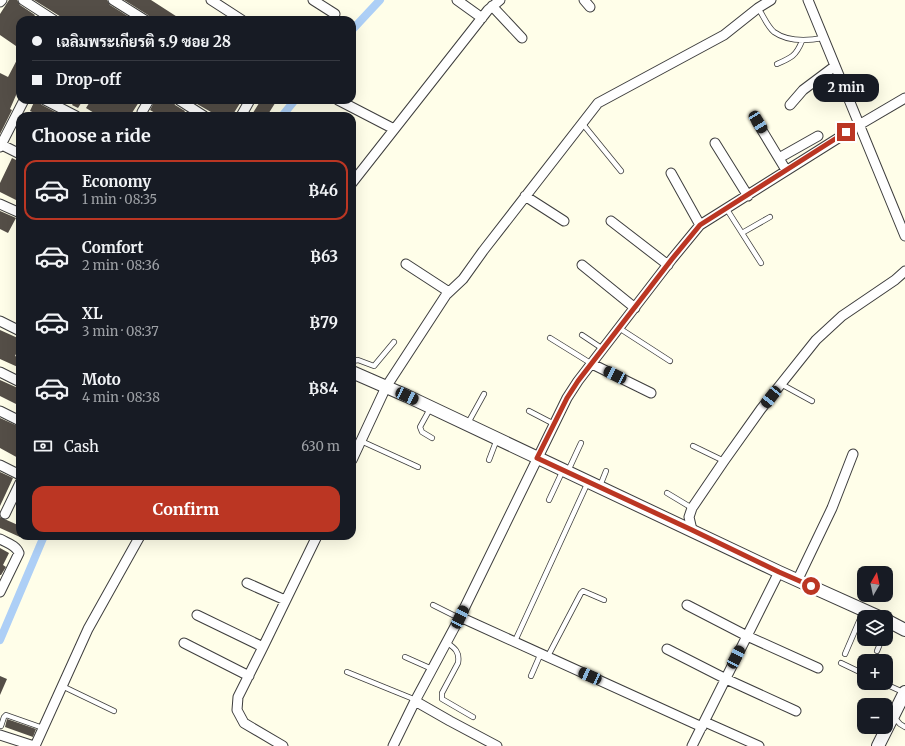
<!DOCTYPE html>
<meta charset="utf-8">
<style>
:root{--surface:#171b24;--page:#242831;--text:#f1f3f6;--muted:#9ea1a6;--line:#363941;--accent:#bb3623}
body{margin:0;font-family:Merriweather,Sarabun,serif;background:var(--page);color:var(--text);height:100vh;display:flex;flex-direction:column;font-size:15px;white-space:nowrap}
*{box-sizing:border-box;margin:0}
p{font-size:13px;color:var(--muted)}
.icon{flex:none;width:22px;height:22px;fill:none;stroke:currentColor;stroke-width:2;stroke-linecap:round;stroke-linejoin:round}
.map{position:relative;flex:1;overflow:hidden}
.sheet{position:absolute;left:16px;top:112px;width:340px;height:428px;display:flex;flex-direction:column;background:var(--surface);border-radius:12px;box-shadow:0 4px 16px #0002}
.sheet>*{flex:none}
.guide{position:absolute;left:16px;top:16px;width:340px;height:88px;border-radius:12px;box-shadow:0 4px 16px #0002;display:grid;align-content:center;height:88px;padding:0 16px;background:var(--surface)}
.needle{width:26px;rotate:9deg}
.fabs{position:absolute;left:857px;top:566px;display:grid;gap:8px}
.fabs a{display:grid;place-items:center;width:36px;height:36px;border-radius:8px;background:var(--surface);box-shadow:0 4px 16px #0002;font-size:20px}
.end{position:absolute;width:18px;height:18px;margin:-9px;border:5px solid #bb3623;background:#fff;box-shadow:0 0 0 2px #fff}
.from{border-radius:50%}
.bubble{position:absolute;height:28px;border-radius:12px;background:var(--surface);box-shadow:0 4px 16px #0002;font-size:13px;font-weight:700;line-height:28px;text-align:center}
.car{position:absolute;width:12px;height:24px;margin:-12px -6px;border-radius:5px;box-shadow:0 0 3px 1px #0007;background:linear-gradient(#222 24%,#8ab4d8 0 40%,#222 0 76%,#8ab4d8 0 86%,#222 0)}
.guide b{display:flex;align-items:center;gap:14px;height:38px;font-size:15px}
.guide b+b{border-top:1px solid var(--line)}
.guide i{width:10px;height:10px;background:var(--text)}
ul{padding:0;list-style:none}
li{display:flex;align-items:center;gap:12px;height:60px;margin:0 8px 6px;padding:0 8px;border:2px solid transparent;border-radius:12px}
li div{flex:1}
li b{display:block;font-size:15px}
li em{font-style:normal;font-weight:700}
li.active{border-color:var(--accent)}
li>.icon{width:36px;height:36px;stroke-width:1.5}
h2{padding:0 16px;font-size:18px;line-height:48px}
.pay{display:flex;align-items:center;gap:10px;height:44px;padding:0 16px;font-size:15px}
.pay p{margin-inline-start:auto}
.cta{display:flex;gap:8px;margin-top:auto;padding:8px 16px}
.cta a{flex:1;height:46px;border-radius:12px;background:var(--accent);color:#fff;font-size:16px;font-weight:700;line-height:46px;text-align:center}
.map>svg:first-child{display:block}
</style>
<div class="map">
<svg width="905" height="746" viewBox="0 0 905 746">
<rect width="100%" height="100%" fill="#fffee9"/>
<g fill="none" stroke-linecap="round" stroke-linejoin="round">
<!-- canal -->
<path stroke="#adcff6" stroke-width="8" d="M352,30L380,0
M282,116L295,100
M0,640L44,536"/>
</g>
<!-- building -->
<path fill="#544e47" d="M9,0H17L20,5L35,15L32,20H20V39L16,46L0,35V14Z
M34,0H107L110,5L134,20H66Z
M124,0H151L182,20H151L148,15Z
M20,54V86L10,109L12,110L0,134V73L8,77Z
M35,100L39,102L42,105L63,116H41L30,111Z
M75,100H83L78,108L72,105Z
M91,100H136L139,102L130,116H99L86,108Z
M155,100H173L175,105L185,111L182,116H160L150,110Z
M190,100H242L232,116H218Z
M261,100H277L267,116H251Z
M12,158L20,162V202L0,192V183Z
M0,211L16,218L8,233L0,229Z
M0,330L20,339V346L15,356L20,358V368L0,359Z
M0,380L20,389V406L0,396Z
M0,418L20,427V459L0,448Z
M0,472L13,478L0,506Z
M0,517L20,526V537L0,528Z
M0,548L9,553L3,565L6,567L1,575H0Z
M0,676L7,679L0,695Z
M7,719L36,729L33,737L5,727Z"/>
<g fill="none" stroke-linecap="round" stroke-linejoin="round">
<defs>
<path id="service" d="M758,8C763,15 767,26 774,32C788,42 807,41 823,38
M777,64C791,58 796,56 802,41
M582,123L621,171
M726,208L761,263
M742,233L770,217
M619,328L670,361
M582,335L603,349
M550,338L592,364
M352,363L353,361L358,360L374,366L394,342
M781,384L812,401
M431,407L420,427L422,432L432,438
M529,411L554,424
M468,423L484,394
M361,441L418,467
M693,446L724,461
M489,460L497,439
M568,471L581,443
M600,486L606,471
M667,493L692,508
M549,500L563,470
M433,605L459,618
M515,641L588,482
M446,642C455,648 460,652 458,663L442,693V699L473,717
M877,651L882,639
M845,654L863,612
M548,656L581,593L583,591L604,600
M405,657L432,669
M841,663L864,674
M347,672L416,700
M531,676L541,653
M883,683L903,692
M62,686L114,711
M893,716L900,724L905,727
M1,726L4,717L6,715L43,728"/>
<path id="minor" d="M23,0L54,20
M113,0L145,20
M211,0L242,20
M313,0L335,14
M457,0L482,18
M584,0L590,7
M808,0L905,236
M0,2L2,0
M492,6L522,38
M45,100L76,116
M179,100L204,116
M338,100L394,129
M790,105L803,90L835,66
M142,112L149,100
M241,116L250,100
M757,122L786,170
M715,143L748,196
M0,144L20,154
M0,147L24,100
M779,158L818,136
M671,173L700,225
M352,183L488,10L500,0
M525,196L564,221
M0,204L20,213
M611,221L668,265
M406,264L449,292
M582,265L635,308
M0,321L20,331
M592,364L651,393
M0,372L20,382
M0,411L20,421
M352,460L386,387L446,295L463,279L483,251L598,103L724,35L758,8L771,0
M0,465L20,475
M5,514L20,483
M692,530L689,517L692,508L724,461L761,409L816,340L842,316L895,280L905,271
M0,539C7,543 16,545 19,553L0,592
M798,579L832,508L853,454
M247,583L285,600
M687,605L747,636L818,668
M197,615L263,647
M460,617L702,727
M184,643L249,676
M667,649L726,679L796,711
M415,701L450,721L497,746
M705,722L759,746
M0,735L34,746
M35,746L88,629L140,536
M283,746L244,723L237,710L238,697L263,647L317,536
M393,746L415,701L460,617L567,398L578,381L672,259L700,225L859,125L905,98
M692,746L779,572"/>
<path id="tertiary" d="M352,372L407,396L779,572L879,617
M886,620L905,630
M878,746L905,692"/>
</defs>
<!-- service casing -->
<use href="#service" stroke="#3e3e3e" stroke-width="6"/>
<!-- minor casing -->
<use href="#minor" stroke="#3e3e3e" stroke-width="11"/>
<!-- tertiary casing -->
<use href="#tertiary" stroke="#3e3e3e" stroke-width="14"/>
<!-- service -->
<use href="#service" stroke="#fff" stroke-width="4.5"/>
<!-- minor -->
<use href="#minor" stroke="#fff" stroke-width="9"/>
<!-- tertiary -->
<use href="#tertiary" stroke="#fff" stroke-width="12"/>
</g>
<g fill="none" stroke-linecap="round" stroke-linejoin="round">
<!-- route -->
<path stroke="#bb3623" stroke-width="5" d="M811,586L779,572L692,530L537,458L567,398L578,381L672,259L700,225L846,132"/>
</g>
</svg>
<div class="fabs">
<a><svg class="needle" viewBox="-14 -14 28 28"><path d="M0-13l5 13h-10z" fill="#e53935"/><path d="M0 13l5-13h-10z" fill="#9ea1a6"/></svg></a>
<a><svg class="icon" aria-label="layers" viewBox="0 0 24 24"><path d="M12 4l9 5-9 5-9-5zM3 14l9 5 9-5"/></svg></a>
<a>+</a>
<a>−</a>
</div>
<i class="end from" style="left:811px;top:586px"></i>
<i class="end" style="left:846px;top:132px"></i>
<div class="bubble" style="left:813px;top:74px;width:66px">2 min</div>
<i class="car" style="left:758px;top:122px;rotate:149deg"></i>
<i class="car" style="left:615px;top:375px;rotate:296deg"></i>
<i class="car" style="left:407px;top:396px;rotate:115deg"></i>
<i class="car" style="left:771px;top:397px;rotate:218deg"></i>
<i class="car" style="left:460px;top:617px;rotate:26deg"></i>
<i class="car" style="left:736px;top:657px;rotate:27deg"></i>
<i class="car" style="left:590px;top:676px;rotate:294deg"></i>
<div class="guide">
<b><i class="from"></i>เฉลิมพระเกียรติ ร.9 ซอย 28</b>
<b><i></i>Drop-off</b>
</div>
<section class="sheet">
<h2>Choose a ride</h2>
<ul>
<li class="active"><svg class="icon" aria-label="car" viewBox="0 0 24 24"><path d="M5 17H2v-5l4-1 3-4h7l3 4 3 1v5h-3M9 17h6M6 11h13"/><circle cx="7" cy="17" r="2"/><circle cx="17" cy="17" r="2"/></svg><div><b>Economy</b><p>1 min · 08:35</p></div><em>฿46</em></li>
<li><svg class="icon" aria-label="car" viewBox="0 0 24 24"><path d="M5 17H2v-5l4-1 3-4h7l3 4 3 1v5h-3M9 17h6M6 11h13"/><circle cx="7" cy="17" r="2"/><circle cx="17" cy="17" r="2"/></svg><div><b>Comfort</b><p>2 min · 08:36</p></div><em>฿63</em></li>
<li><svg class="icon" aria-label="car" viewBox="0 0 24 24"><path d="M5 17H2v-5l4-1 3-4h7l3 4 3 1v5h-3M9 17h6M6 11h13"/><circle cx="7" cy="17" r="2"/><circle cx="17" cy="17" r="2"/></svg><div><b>XL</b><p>3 min · 08:37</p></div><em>฿79</em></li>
<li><svg class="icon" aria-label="car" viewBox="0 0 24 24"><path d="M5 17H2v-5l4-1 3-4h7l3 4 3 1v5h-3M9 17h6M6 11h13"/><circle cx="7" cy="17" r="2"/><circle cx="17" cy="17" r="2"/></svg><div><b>Moto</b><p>4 min · 08:38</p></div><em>฿84</em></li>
</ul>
<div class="pay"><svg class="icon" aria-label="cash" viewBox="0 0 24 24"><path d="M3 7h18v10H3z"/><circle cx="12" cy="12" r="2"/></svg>Cash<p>630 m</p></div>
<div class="cta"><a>Confirm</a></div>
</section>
</div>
